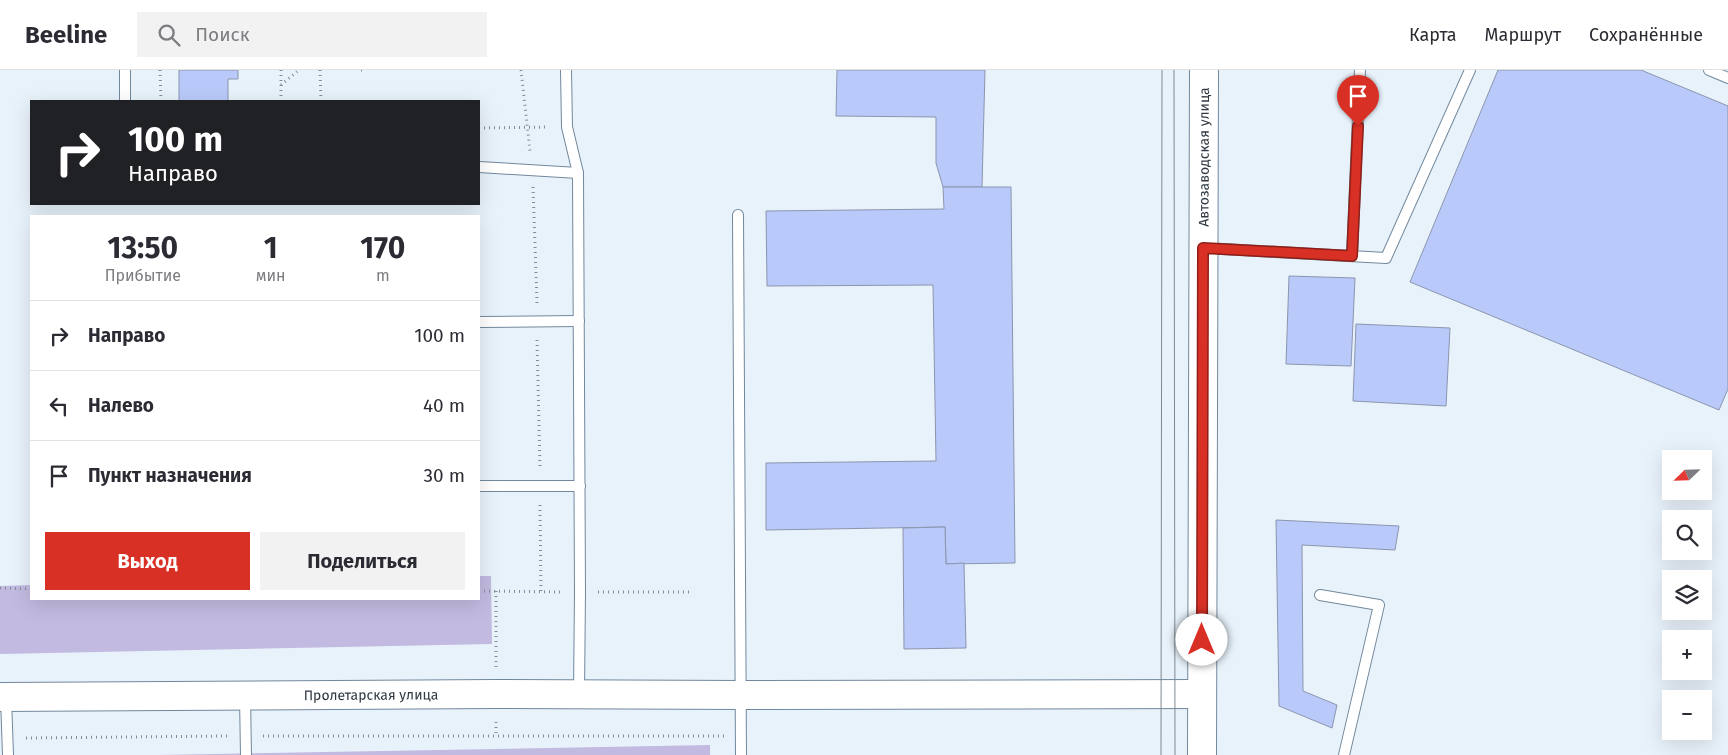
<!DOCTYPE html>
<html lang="ru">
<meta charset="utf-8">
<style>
body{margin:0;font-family:"Fira Sans",sans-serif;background:#f2f2f3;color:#2b2b33;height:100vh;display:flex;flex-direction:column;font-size:19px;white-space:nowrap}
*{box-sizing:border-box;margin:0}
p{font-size:16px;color:#7c7c81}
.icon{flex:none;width:28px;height:28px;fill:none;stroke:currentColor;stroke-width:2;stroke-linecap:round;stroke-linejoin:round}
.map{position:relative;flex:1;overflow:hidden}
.sheet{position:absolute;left:30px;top:145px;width:450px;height:385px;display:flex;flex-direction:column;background:#fff;border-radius:0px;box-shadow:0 5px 20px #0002}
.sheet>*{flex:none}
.hud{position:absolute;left:30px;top:30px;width:450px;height:105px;border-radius:0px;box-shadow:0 5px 20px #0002;background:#202124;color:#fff;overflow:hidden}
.needle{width:32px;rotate:247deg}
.fabs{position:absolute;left:1662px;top:380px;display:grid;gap:10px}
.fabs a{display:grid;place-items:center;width:50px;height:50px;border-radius:0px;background:#fff;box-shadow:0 5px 20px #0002;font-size:25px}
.pin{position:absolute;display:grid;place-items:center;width:42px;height:42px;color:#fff;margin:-51px -21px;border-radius:50% 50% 50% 0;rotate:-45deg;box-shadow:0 0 5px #0007}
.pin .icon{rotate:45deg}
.me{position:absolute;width:55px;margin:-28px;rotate:0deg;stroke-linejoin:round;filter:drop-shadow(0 0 4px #0008)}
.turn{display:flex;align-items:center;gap:18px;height:105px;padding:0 15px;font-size:22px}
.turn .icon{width:65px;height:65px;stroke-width:2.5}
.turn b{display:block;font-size:35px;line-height:42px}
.eta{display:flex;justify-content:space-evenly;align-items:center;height:85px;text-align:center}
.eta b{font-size:30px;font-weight:700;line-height:35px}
.button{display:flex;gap:10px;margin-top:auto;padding:10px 15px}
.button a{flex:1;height:58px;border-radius:0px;background:#d93025;color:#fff;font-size:20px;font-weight:700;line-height:58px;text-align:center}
.button a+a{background:#f2f2f3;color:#2b2b33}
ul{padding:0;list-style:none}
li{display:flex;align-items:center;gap:15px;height:70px;padding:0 15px;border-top:1px solid #e1e1e2}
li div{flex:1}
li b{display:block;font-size:19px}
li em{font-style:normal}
header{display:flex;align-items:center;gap:30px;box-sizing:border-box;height:70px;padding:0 25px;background:#fff;border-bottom:1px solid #e1e1e2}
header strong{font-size:24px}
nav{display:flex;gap:28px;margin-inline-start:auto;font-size:18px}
.search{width:350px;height:45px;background:#f2f2f3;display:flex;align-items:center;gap:12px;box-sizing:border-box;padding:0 18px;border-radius:0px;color:#7c7c81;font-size:19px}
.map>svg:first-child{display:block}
.green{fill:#c2bae0}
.building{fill:#b9cafa;stroke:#8b95ae}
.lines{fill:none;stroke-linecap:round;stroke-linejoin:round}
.lane-casing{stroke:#71889c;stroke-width:12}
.secondary-casing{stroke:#71889c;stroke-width:30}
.primary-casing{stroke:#71889c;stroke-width:30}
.path{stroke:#838d96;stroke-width:3;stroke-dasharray:1 4;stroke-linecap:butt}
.lane{stroke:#fff;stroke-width:10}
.secondary{stroke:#fff;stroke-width:28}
.primary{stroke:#fff;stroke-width:28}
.tram{stroke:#7f8992;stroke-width:1}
.route-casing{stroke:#8d1f18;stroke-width:12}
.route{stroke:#d93025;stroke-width:9}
.labels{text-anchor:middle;stroke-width:5;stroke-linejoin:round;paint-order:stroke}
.street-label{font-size:14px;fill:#303942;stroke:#fefefe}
</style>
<header>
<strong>Beeline</strong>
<div class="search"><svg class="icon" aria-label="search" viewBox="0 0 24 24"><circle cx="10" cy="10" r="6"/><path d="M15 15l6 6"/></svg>Поиск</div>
<nav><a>Карта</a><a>Маршрут</a><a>Сохранённые</a></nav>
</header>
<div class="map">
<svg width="1728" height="685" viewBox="0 0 1728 685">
<rect width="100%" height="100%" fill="#e8f2fb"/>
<g class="green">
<polygon points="479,506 491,506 492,574 0,584 0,516 31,515 31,529 479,529"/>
<polygon points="710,675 710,685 159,685"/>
</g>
<g class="building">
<polygon points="179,0 238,0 238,9 228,9 228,31 179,31"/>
<polygon points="837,0 985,0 982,117 943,117 936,93 936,47 836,46"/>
<polygon points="1498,0 1641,0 1728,36 1728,319 1719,340 1410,212"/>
<polygon points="943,117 1011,117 1015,493 946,494 945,457 766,460 766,393 936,391 933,215 767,216 766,141 944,139"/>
<polygon points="1289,206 1355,208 1351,296 1286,294"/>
<polygon points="1356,254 1450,258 1446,336 1353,331"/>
<polygon points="1276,450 1399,456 1395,480 1302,475 1303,621 1337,635 1332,658 1279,636"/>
<polygon points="945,457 946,494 964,493 966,578 904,579 903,458"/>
</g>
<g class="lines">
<defs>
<g id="lane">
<polyline points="566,0 567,57 578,103 580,522 579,623"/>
<polyline points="1709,0 1728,8"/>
<polyline points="125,31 125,0"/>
<polyline points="479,97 578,103"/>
<polyline points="738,145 741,685"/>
<polyline points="1204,178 1386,188 1470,0"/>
<polyline points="1352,186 1360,0"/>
<polyline points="479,252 579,251"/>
<polyline points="479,416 580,416"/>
<polyline points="1320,525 1379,535 1344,685"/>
<polyline points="245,626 246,685"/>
<polyline points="6,628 8,685"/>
</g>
<g id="secondary">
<path id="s1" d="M0,627L496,624L741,625L1202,624"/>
</g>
<g id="primary">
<path id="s2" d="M1202,685L1204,0"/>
</g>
</defs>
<use href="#lane" class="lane-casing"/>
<use href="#secondary" class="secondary-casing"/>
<use href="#primary" class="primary-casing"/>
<g class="path">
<polyline points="160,0 161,31"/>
<polyline points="281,0 281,31"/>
<polyline points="320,0 321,31"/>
<polyline points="361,0 362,0"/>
<polyline points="521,0 530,81"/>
<polyline points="281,15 299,0"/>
<polyline points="479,58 549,57"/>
<polyline points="533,117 537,233"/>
<polyline points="537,270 540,398"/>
<polyline points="540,435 541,522"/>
<polyline points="0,518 31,519"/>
<polyline points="479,521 562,522"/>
<polyline points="496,521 496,598"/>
<polyline points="598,522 690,522"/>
<polyline points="496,652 496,666"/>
<polyline points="263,666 724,666"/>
<polyline points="26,668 227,666"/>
</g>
<use href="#lane" class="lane"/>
<use href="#secondary" class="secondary"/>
<use href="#primary" class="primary"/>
<g class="tram">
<polyline points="1174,0 1175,685"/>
<polyline points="1161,685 1162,0"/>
</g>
</g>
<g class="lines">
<defs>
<polyline id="route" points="1202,570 1203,178 1352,186 1358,56"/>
</defs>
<use href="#route" class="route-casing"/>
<use href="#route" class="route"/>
</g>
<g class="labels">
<g class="street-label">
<text dy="5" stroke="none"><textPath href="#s2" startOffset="598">Автозаводская улица</textPath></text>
<text dy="5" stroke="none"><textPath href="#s1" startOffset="371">Пролетарская улица</textPath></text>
</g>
</g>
</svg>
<div class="fabs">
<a><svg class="needle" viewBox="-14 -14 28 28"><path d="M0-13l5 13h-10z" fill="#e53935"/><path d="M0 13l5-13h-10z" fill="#7c7c81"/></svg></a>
<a><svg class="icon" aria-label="search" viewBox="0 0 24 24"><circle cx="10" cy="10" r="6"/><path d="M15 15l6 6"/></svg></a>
<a><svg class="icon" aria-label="layers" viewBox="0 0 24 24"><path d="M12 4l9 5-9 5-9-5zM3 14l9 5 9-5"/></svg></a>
<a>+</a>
<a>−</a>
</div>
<div class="pin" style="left:1358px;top:56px;background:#d93025"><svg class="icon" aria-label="arrive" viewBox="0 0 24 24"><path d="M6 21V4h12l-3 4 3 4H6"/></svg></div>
<svg class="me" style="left:1202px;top:570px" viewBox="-20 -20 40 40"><circle r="19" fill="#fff"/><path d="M0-13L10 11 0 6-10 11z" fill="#d93025"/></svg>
<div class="hud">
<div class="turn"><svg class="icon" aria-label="right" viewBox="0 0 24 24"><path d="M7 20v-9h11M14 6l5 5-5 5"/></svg><div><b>100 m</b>Направо</div></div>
</div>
<section class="sheet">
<div class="eta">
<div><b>13:50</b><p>Прибытие</p></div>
<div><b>1</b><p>мин</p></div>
<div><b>170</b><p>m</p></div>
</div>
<ul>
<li><svg class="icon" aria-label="right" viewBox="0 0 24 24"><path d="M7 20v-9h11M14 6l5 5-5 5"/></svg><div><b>Направо</b></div><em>100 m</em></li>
<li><svg class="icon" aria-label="left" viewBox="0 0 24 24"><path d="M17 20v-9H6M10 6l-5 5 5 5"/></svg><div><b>Налево</b></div><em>40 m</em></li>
<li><svg class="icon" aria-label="arrive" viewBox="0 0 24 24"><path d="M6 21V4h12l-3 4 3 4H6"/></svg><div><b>Пункт назначения</b></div><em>30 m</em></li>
</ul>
<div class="button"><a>Выход</a><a>Поделиться</a></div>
</section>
</div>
